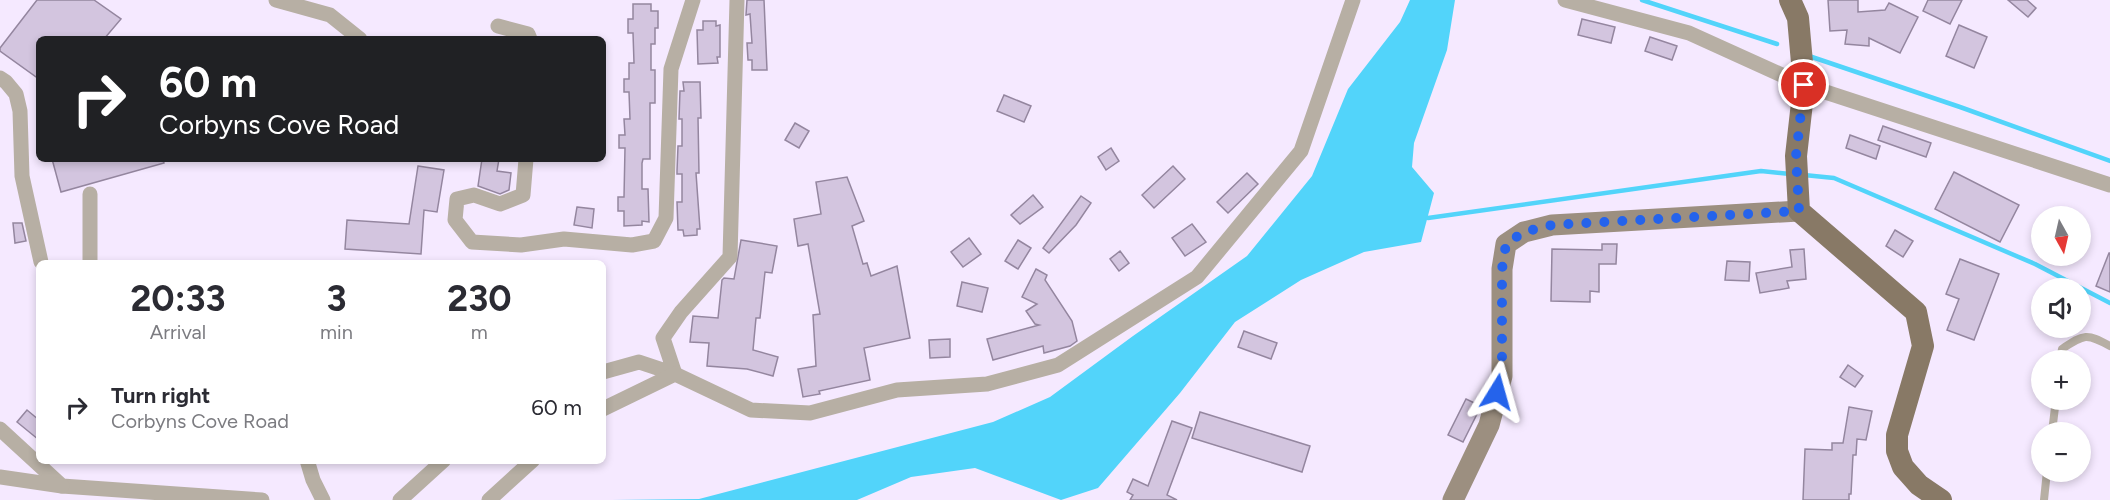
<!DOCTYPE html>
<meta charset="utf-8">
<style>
body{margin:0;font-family:Figtree,sans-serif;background:#f2f2f3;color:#2b2b33;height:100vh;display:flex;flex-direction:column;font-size:22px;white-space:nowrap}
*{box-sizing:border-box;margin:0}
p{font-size:20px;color:#7c7c81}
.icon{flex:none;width:33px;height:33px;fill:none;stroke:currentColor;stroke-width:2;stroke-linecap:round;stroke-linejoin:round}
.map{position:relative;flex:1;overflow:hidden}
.drawer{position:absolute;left:36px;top:260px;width:570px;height:204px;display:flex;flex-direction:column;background:#fff;border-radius:9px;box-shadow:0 3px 9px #0003}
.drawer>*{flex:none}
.hud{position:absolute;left:36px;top:36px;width:570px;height:126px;border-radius:9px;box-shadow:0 3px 9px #0003;background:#202124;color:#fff;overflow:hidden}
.needle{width:39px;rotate:172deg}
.fabs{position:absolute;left:2031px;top:206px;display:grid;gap:12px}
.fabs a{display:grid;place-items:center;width:60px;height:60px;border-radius:50%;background:#fff;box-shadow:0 3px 9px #0003;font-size:30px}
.pin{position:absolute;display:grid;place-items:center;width:51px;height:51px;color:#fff;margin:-26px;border:3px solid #fff;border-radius:50%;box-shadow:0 2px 6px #0007}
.me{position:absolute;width:66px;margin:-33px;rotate:8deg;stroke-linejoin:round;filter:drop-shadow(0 0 4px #0008)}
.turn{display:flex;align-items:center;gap:21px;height:126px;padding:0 24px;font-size:27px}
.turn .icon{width:78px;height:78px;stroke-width:2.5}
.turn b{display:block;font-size:42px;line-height:51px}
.eta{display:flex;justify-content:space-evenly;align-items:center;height:102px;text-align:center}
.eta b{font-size:36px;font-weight:700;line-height:42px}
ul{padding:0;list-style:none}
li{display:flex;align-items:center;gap:18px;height:90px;padding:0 24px}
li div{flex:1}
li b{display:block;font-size:22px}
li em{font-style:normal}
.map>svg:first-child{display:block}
.water{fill:#52d4fa}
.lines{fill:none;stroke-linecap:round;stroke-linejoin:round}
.stream{stroke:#52d4fa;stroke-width:4.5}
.building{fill:#d3c5df;stroke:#94869f;stroke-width:1.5}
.lane{stroke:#b7afa4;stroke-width:8}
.street{stroke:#b7afa4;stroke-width:15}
.secondary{stroke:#9c8f80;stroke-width:21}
.primary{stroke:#887966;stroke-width:22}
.route{stroke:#2563eb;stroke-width:10;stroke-dasharray:0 18}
</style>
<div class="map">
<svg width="2110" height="500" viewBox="0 0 2110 500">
<rect width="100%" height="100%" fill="#f5e9ff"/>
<polygon class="water" points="1410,0 1455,0 1447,50 1414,143 1412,167 1434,193 1421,242 1364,252 1301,280 1235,322 1180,393 1098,488 1061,500 975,468 911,477 857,500 612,500 699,499 993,422 1050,397 1133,336 1247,256 1312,176 1348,89 1400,22"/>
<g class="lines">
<g class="stream">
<polyline points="1642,0 1777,44"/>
<polyline points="1809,56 1960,107 2110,161"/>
<polyline points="1804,175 1834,178 2035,264 2110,303"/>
<polyline points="1428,218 1761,171 1790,174"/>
</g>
</g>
<g class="building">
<polygon points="37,0 94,0 121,19 104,39 39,39 39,79 0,51 0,48"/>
<polygon points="747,0 764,0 767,70 752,70 752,60 748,60 747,43 752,43 750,14 746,15"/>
<polygon points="1828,0 1858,0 1858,12 1885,10 1889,3 1918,17 1900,53 1869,38 1869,46 1845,44 1847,30 1830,31"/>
<polygon points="1928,0 1962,0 1950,24 1923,11"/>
<polygon points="2008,0 2027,0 2036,8 2028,17"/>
<polygon points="633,4 651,4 651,11 658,11 658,28 655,28 655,44 651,44 651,70 655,70 655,103 650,103 650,159 643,159 642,163 642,189 648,189 649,222 642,221 642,225 624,226 624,211 618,211 618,197 624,197 625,148 619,148 619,135 625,135 624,119 630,119 629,92 624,92 624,79 629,79 629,63 634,63 633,33 628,33 628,19 633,19"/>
<polygon points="1582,19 1615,27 1611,43 1578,35"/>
<polygon points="703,21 716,21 716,26 720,25 720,57 717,57 718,63 698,64 697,30 703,30"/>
<polygon points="1959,25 1987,37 1974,68 1946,56"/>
<polygon points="1650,37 1677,46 1672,60 1645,51"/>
<polygon points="683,82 700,82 701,118 698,118 699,173 696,173 700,229 697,229 697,235 684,236 683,230 678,230 677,202 682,202 682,174 677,174 677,171 678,146 682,146 682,119 679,119 680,91 684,91"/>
<polygon points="1004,95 1031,106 1024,122 997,111"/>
<polygon points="795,123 809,131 799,148 785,140"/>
<polygon points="1883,126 1931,143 1926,157 1878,140"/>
<polygon points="1850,135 1880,146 1876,159 1846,148"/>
<polygon points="1111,148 1119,161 1106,170 1098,157"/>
<polygon points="52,159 163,159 164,163 61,192"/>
<polygon points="482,159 499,159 497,171 511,173 509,190 500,194 478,186"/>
<polygon points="418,166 444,170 437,212 424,210 421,254 345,249 347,220 409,224"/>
<polygon points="1173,166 1185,179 1154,208 1142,195"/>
<polygon points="1954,172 2019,205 2000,242 1935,209"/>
<polygon points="1247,173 1258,184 1228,213 1217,202"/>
<polygon points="847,177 864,221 852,226 863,264 867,263 871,276 897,266 910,338 864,348 870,380 819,391 820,394 803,397 798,369 816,366 813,315 820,314 808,244 798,246 794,219 821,214 816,182"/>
<polygon points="1033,195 1043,207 1020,224 1011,215"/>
<polygon points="1081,196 1091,203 1076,225 1049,253 1043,248"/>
<polygon points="577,207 594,209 592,228 574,225"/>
<polygon points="13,223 22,223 26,241 15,243"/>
<polygon points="1192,224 1206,242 1185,256 1172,238"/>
<polygon points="1895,230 1913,241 1903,257 1886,246"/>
<polygon points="969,238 981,254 963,267 951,252"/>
<polygon points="741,240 777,246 772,273 765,272 760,318 756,318 753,350 778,357 773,376 747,369 707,366 709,343 690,342 693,316 718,318 722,280 724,278 734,279"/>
<polygon points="1018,240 1031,248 1018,269 1005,261"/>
<polygon points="1602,244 1617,244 1616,264 1599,264 1599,292 1590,291 1590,302 1551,301 1552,249 1602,250"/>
<polygon points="1804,249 1806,279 1787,281 1789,288 1760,293 1756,273 1792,267 1790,250"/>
<polygon points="1120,251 1129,263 1119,271 1110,259"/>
<polygon points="2109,253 2110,253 2110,292 2096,286"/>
<polygon points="1960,259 1999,274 1974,340 1947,330 1959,299 1946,294"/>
<polygon points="1727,261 1750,262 1749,281 1725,280"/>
<polygon points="1036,269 1047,275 1045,280 1072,321 1077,341 1070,346 1044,353 1043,346 993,360 987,339 1039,325 1035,324 1026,311 1037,304 1022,297"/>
<polygon points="962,282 988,288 982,312 957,306"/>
<polygon points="1244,331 1277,343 1271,359 1238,347"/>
<polygon points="950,339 950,357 930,358 929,340"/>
<polygon points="1848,365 1863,376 1855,387 1840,377"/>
<polygon points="1466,399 1481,406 1463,442 1448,435"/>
<polygon points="1849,407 1872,411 1866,440 1857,439 1856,455 1853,455 1851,494 1849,494 1849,500 1803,500 1805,449 1832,450 1832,443 1843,443"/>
<polygon points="27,410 39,420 39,440 17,422"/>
<polygon points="1200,412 1310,446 1302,472 1192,438"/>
<polygon points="1172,421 1192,428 1167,495 1177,500 1130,500 1133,495 1127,492 1133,479 1148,486"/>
</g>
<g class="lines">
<g class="lane">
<path d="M2060,360L2062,349C2084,334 2087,333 2110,346"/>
<polyline points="2052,432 2056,399"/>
<polyline points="2044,500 2047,471"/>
</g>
<g class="street">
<polyline points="276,0 330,15 360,39"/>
<polyline points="1565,0 1689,33 1804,85 2110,185"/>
<polyline points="498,26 528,34 530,39"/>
<polyline points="0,78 6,82 16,94 20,111 22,176 41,262"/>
<polyline points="526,159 523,195 500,204 474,195 457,199 455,220 472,242 521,245 564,239 632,245 654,241 666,218 671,69 693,0"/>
<polyline points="90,194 90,262"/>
<polyline points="603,372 639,362 675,374 663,338 681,312 730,257 737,0"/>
<polyline points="603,409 675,374 751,410 810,413 897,390 987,384 1058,365 1197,277 1301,151 1353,0"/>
<polyline points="0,429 62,486 262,500"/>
<polyline points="307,460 313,480 323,500"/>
<polyline points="0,477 62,486"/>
<polyline points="400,500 444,460"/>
<polyline points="489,500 533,460"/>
</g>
<polyline class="secondary" points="1453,500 1489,425 1502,376 1502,269 1506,244 1524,232 1552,225 1799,211"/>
<polyline class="primary" points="1790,0 1798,18 1804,85 1796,156 1799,211 1916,312 1923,346 1897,435 1897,451 1903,467 1919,485 1941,500"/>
</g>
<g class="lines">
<polyline class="route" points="1497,392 1502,376 1502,269 1506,244 1524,232 1552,225 1799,211 1796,156 1804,85"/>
</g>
</svg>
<div class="fabs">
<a><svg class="needle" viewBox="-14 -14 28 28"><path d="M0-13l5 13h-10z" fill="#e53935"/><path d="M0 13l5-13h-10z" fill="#7c7c81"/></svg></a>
<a><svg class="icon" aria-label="sound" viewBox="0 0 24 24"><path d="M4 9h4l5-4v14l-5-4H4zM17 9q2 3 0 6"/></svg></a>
<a>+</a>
<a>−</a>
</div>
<div class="pin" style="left:1804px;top:85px;background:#d93025"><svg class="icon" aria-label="arrive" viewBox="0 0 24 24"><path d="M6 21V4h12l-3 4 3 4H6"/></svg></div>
<svg class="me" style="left:1497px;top:392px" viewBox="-20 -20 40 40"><path d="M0-17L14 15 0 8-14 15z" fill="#2563eb" stroke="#fff" stroke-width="4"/></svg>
<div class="hud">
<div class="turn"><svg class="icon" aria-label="right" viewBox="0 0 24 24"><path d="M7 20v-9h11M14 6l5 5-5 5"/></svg><div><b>60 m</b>Corbyns Cove Road</div></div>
</div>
<section class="drawer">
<div class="eta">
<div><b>20:33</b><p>Arrival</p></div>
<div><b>3</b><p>min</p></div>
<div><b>230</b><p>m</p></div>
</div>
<ul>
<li><svg class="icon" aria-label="right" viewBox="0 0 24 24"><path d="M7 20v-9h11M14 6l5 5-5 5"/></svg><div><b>Turn right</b><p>Corbyns Cove Road</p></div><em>60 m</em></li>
</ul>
</section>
</div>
